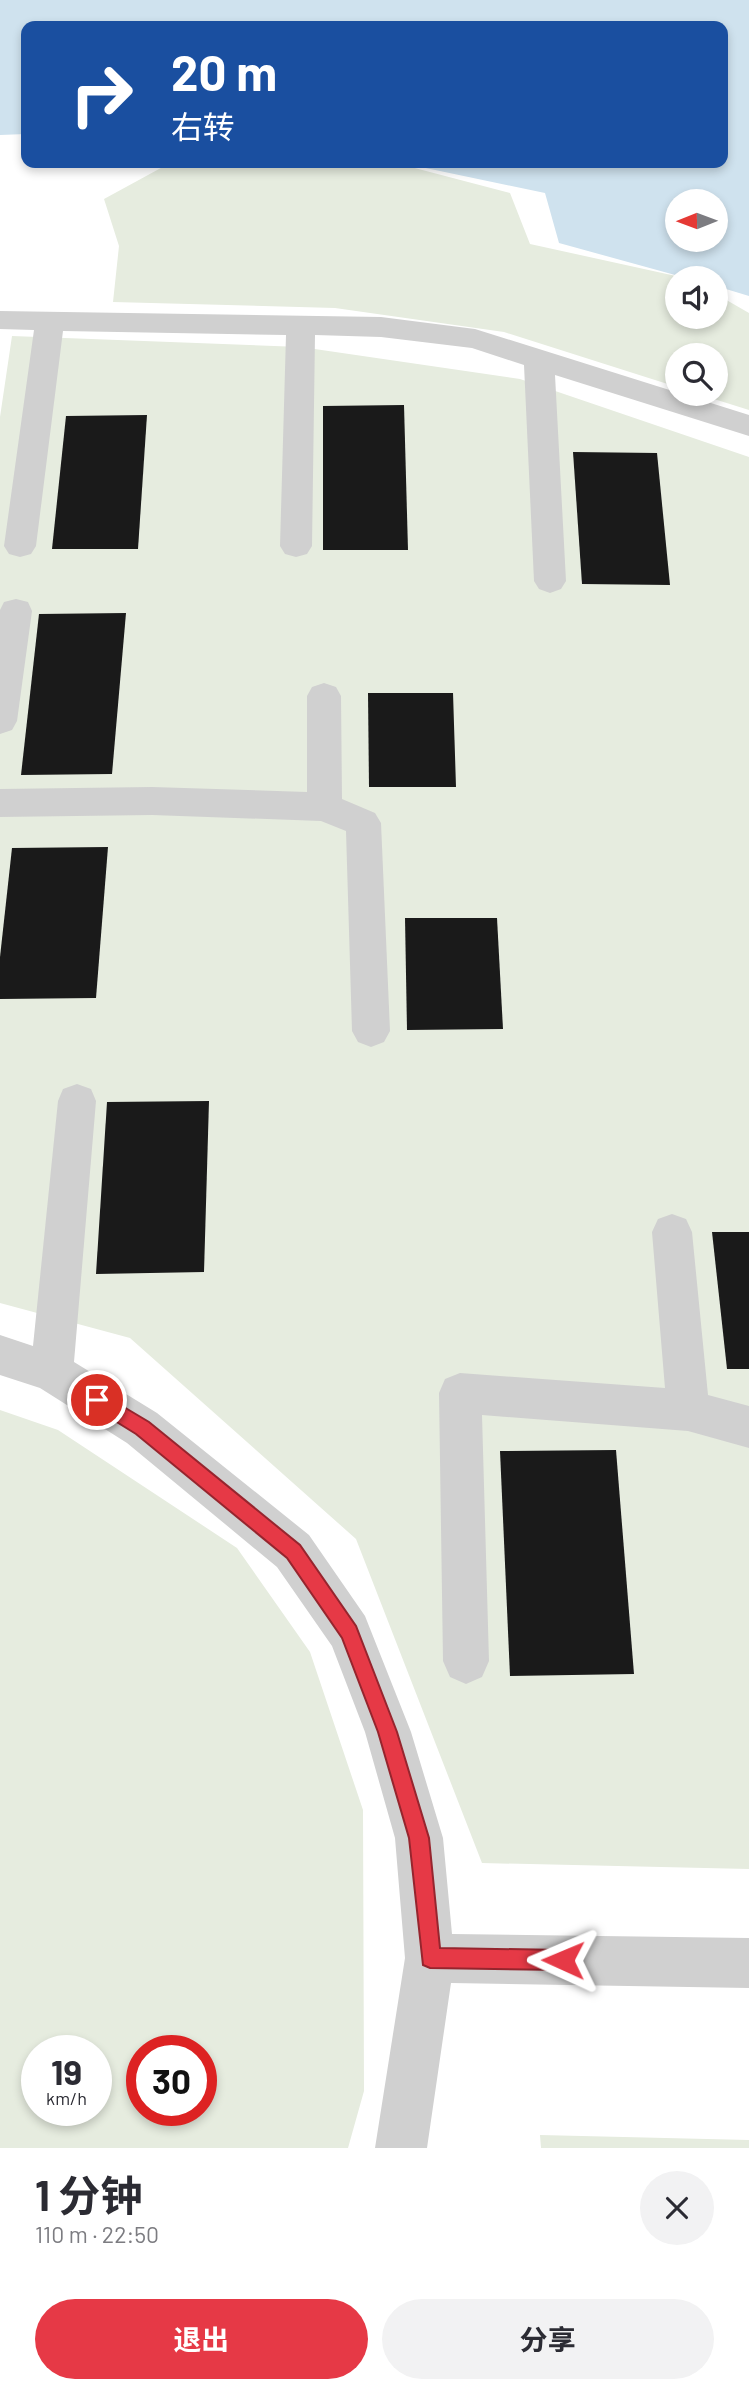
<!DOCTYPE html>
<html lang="zh">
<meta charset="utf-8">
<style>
body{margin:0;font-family:Barlow,"Noto Sans SC",sans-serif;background:#f2f2f3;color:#2b2b33;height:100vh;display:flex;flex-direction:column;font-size:26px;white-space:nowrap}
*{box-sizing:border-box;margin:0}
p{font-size:23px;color:#7c7c81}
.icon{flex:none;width:38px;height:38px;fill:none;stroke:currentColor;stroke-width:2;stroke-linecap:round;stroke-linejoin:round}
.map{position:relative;height:2148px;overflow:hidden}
.side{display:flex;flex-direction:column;background:#fff;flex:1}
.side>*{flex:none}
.hud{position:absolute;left:21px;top:21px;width:707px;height:147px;border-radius:14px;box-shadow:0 4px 10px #0003;background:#1a4fa0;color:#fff;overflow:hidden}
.needle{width:46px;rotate:269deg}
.buttons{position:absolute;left:665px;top:189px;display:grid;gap:14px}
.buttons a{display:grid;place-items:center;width:63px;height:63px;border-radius:50%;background:#fff;box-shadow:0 4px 10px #0003;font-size:35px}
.speed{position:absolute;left:21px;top:2035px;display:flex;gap:14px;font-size:35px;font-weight:700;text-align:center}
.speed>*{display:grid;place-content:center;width:91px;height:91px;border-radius:50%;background:#fff;box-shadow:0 4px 10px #0003;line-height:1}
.speed small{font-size:18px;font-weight:400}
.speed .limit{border:10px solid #d22;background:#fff;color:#111}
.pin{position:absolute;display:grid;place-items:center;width:60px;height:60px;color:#fff;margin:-30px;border:4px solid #fff;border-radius:50%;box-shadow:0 2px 7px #0007}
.me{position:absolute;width:77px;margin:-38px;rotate:271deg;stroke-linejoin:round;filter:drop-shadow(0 0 5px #0008)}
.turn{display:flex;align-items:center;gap:24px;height:147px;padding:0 35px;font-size:32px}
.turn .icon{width:91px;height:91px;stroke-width:2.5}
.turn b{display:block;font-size:49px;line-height:60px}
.round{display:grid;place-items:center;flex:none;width:74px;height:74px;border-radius:37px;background:#f2f2f3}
.headline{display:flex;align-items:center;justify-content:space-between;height:119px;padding:0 35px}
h1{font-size:42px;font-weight:700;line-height:52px}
.button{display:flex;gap:14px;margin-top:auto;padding:14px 35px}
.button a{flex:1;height:80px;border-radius:42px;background:#e63946;color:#fff;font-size:28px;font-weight:700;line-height:80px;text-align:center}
.button a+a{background:#f2f2f3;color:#2b2b33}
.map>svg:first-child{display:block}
.green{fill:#e6ecdf;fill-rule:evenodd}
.water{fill:#cfe2ee;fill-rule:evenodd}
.building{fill:#1a1a1a}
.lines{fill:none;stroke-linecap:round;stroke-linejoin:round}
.minor{fill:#d0d0d0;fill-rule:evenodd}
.route{fill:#e63946;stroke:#96252e;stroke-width:2}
</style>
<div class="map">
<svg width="749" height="2148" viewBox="0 0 749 2148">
<rect width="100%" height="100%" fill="#fff"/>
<g class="green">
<polygon points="170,163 353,163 407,166 510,193 530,244 685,278 677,278 677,317 716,317 716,294 749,313 749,410 698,394 716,394 716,355 677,355 677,387 504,332 335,308 113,302 119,246 104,199"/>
<polygon points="12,336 301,347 520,379 749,457 749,1869 482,1863 356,1539 130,1338 0,1303 0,417"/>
<path d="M0,1410L58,1430L237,1548L310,1652L363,1810L364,2091L348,2148H0ZM37,2051H96V2110H37ZM142,2051H201V2110H142Z"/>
<polygon points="540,2135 749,2140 749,2148 541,2148"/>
</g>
<path class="water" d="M0,0H749V296L716,286V278H686L559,243L545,193L402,163H723V26H26V134L0,135ZM677,201H716V240H677Z"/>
<g class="building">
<polygon points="404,405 408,550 323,550 323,406"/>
<polygon points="147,415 138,549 52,549 66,416"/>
<polygon points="573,452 657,453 670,585 582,584"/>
<polygon points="126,613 112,774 21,775 39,614"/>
<polygon points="368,693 453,693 456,787 369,787"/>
<polygon points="108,847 96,998 0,999 0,957 12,848"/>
<polygon points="405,918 497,918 503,1029 407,1030"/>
<polygon points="209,1101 204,1272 96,1274 107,1102"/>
<polygon points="712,1232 749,1232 749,1369 727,1369"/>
<polygon points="616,1450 634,1674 510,1676 500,1451"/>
</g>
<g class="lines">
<g class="minor">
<polygon points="0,311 381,317 475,329 749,415 749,436 555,375 566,581 561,589 550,593 539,589 534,581 524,365 472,348 381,337 315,335 312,546 307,554 296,557 285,554 280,546 286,335 63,331 36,546 31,554 20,557 9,554 4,546 34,330 0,329"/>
<polygon points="16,599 28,602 32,611 17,721 12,730 0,734 0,610 4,602"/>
<polygon points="324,683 336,687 341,696 342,799 375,813 381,823 390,1031 384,1042 371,1047 358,1042 352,1031 346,831 321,821 152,815 0,817 0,789 152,787 307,792 307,696 312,687"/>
<polygon points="77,1084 91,1089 96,1101 74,1362 157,1413 309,1535 365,1616 411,1732 443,1838 452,1934 749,1938 749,1988 451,1983 427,2148 375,2148 405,1958 395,1838 365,1732 332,1646 277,1567 127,1443 40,1388 0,1375 0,1335 33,1346 58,1101 63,1089"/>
<polygon points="672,1214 686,1219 692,1232 708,1395 749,1406 749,1448 688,1431 482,1415 489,1661 482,1677 466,1684 450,1677 443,1661 439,1393 445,1379 460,1373 665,1388 652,1232 658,1219"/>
</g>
</g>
<polygon class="route" points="97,1391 149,1422 300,1545 356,1626 397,1732 429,1838 440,1948 563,1950 570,1953 573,1960 570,1967 563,1970 430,1968 423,1965 409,1838 378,1732 342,1638 287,1558 136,1434 91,1406 88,1400 91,1394"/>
</svg>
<div class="buttons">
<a><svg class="needle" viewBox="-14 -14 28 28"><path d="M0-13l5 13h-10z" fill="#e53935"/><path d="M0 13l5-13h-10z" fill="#7c7c81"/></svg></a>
<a><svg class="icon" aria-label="sound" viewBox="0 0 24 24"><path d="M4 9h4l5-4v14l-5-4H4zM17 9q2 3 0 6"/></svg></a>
<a><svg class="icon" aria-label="search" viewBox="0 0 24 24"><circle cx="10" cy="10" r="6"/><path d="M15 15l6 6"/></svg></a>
</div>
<div class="speed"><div>19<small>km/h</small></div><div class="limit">30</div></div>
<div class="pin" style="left:97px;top:1400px;background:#d93025"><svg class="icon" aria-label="arrive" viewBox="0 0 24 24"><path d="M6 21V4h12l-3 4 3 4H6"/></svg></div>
<svg class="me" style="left:563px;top:1960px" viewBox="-20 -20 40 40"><path d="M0-17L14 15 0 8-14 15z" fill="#e63946" stroke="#fff" stroke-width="4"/></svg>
<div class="hud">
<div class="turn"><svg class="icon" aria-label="right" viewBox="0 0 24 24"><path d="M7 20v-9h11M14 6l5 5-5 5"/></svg><div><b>20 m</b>右转</div></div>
</div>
</div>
<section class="side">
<div class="headline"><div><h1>1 分钟</h1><p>110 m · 22:50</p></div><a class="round"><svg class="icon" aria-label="close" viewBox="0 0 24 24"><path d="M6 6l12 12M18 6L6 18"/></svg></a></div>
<div class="button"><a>退出</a><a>分享</a></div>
</section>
